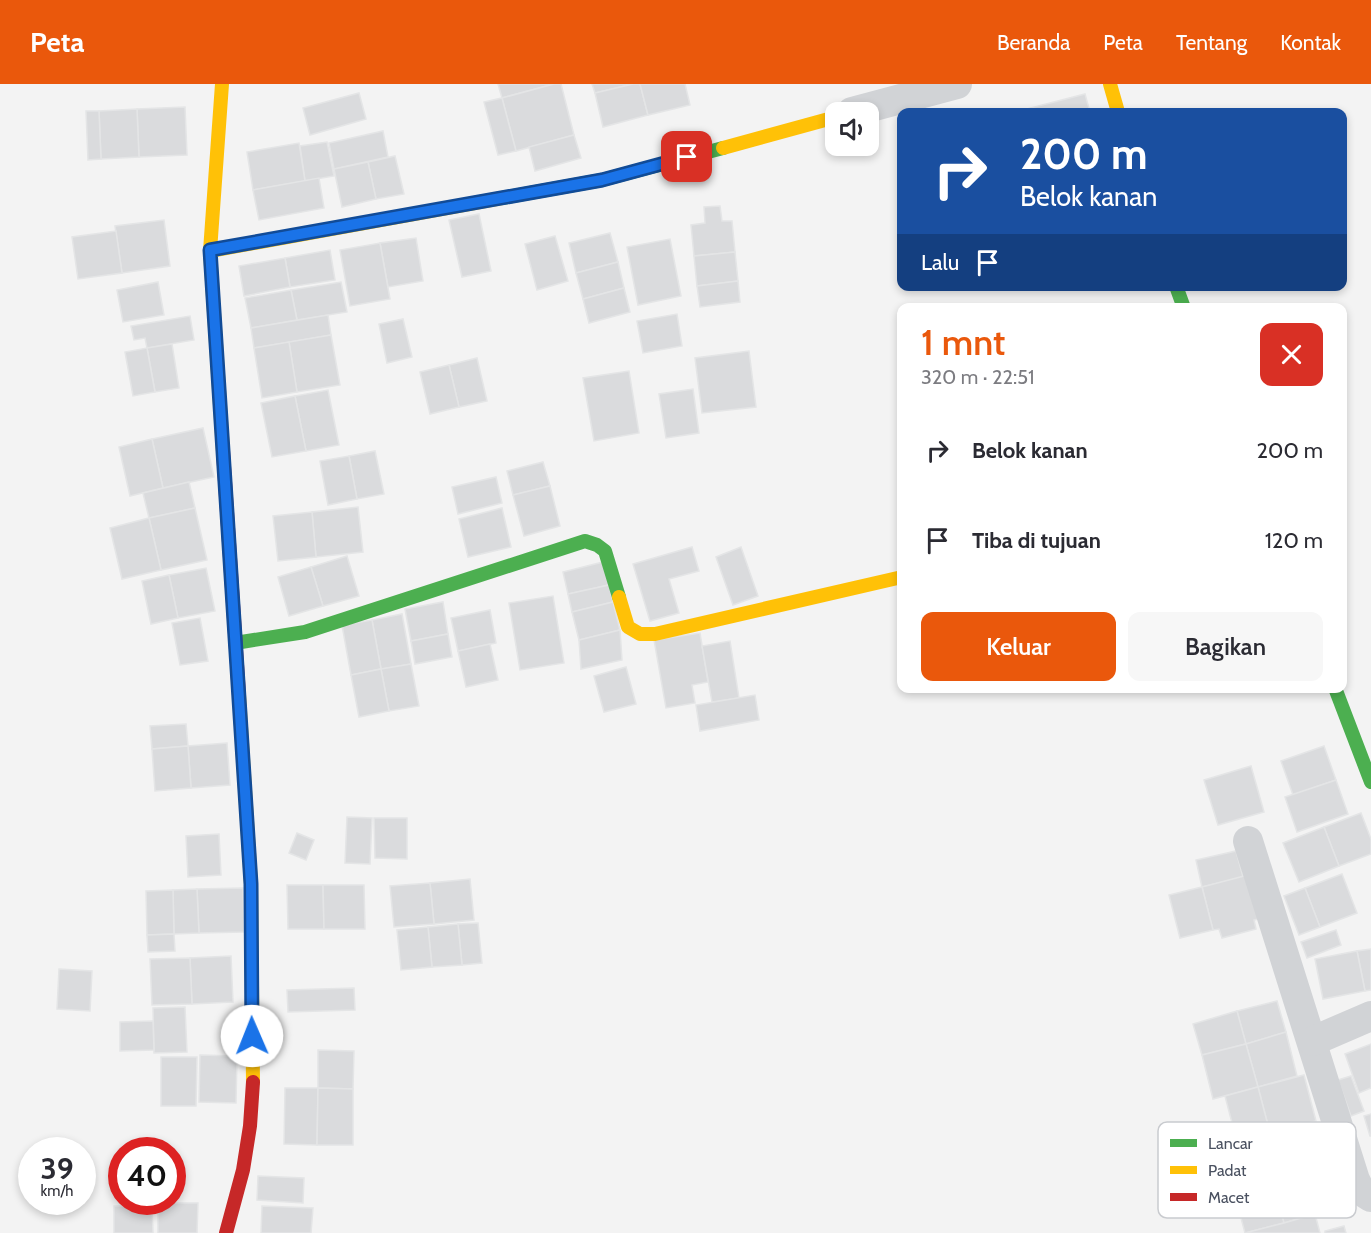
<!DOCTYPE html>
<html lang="id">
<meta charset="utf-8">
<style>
body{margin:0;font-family:Cabin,sans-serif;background:#f7f7f7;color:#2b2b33;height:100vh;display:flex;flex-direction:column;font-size:22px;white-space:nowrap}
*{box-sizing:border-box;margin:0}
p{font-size:20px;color:#7c7c81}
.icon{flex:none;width:33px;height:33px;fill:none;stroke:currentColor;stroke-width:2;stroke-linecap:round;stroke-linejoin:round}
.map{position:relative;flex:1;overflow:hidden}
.sheet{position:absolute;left:897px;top:219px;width:450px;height:390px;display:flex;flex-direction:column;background:#fff;border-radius:12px;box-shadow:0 3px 9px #0003}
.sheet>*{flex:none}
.hud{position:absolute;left:897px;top:24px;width:450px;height:183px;border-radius:12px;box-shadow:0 3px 9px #0003;background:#1a4fa0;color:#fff;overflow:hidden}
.fabs{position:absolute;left:825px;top:18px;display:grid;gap:12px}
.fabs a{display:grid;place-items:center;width:54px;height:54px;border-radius:12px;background:#fff;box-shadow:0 3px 9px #0003;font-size:30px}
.speed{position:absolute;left:18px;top:1053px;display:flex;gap:12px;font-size:30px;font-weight:700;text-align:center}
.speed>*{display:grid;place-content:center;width:78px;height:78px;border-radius:50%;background:#fff;box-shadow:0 3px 9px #0003;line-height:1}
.speed small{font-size:15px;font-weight:400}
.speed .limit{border:9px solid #d22;background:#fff;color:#111}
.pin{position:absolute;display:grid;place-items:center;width:51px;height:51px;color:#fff;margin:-26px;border-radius:12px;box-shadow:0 3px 9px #0006}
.me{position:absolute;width:66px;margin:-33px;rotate:359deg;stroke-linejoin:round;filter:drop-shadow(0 0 4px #0008)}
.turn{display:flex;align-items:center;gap:21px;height:126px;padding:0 24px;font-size:27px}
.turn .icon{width:78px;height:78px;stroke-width:2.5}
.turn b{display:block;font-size:42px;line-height:51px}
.then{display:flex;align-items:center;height:57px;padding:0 24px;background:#0003;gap:12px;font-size:22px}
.round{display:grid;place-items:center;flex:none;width:63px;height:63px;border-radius:12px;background:#f7f7f7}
.head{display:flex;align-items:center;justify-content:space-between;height:102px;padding:0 24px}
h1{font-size:36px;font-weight:600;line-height:45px;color:#ea580c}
.cta{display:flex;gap:12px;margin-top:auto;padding:12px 24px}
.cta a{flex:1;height:69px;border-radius:12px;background:#ea580c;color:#fff;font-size:24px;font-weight:600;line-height:69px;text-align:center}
.cta a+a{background:#f7f7f7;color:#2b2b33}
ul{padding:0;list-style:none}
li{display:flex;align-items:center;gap:18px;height:90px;padding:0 24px}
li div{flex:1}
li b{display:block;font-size:22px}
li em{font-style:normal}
header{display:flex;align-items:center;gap:36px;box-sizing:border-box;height:84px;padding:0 30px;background:#ea580c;color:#fff}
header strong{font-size:28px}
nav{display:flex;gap:33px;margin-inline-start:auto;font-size:21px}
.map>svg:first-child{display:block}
.building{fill:#dadbdd;stroke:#e4e5e6;stroke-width:1.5}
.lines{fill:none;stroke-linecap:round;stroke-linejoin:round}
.street{stroke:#d1d3d6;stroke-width:30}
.fast{stroke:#4caf50;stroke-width:14}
.slow{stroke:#ffc107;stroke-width:14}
.jam{stroke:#c62828;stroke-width:14}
.route-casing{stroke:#114b97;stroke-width:15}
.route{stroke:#1a73e8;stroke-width:10}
.key{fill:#fff;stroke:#c9cbcf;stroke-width:1.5}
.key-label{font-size:16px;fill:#4a5160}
</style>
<header>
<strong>Peta</strong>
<nav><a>Beranda</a><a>Peta</a><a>Tentang</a><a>Kontak</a></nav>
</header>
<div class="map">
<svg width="1371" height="1149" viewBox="0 0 1371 1149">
<rect width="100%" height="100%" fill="#f3f3f3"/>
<g class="building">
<polygon points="498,0 554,0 502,14"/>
<polygon points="554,0 561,0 574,51 516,67 502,14"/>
<polygon points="592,0 633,0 595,9"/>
<polygon points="633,0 640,0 648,31 603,43 595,9"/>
<polygon points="640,0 685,0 690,21 648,31"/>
<polygon points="359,9 366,35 310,51 303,24"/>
<polygon points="1085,10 1090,28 1015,28"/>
<polygon points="502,14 516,67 498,71 484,18"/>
<polygon points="185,23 187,71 139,73 137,25"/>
<polygon points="137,25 139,73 101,75 99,27"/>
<polygon points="86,27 99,27 101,75 88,76"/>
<polygon points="383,47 388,73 334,85 329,59"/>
<polygon points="574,51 581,74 535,87 529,63"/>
<polygon points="327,58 334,92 305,97 300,62"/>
<polygon points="299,59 305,97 253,106 247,68"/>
<polygon points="395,72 404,110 376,115 368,78"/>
<polygon points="368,78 376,115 342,123 334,85"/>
<polygon points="319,94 324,124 259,136 253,106"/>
<polygon points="720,122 722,137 732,137 735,168 694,172 691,141 705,139 704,123"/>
<polygon points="479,130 491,187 462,193 449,136"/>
<polygon points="164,136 170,182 122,189 115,142"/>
<polygon points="116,147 122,189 78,195 72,153"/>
<polygon points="610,149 618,178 576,189 569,159"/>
<polygon points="555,152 568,197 537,206 525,160"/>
<polygon points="416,154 423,197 388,203 380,159"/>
<polygon points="670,155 681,212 638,221 627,163"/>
<polygon points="380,159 390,215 350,222 340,166"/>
<polygon points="330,166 335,196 290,203 285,174"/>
<polygon points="735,168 738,197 697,202 694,172"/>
<polygon points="285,174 290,203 244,212 239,182"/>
<polygon points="618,178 624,204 583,215 576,189"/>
<polygon points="738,197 740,218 700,223 697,202"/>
<polygon points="158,198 164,231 123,238 117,206"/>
<polygon points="341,198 347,228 297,236 291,206"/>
<polygon points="624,204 630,228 589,239 583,215"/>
<polygon points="291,206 297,236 251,244 245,214"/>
<polygon points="677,230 682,262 643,269 637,237"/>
<polygon points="328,231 331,251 254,264 251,244"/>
<polygon points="190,232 194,256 147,264 145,254 134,256 131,242"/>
<polygon points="403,235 412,273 387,279 379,240"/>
<polygon points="331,251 340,301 297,308 289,258"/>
<polygon points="289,258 297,308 262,314 254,264"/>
<polygon points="172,260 179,304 155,308 147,264"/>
<polygon points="147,264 155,308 133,312 125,268"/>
<polygon points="749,267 756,323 702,329 695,274"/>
<polygon points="477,274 487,317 459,323 449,281"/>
<polygon points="449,281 459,323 430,330 420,288"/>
<polygon points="629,287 639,349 594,357 583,294"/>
<polygon points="693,305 699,349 666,354 659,310"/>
<polygon points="328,306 339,361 306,367 295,312"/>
<polygon points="295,312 306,367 272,373 261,319"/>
<polygon points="203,344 214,393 163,404 152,355"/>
<polygon points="152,355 163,404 130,412 119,363"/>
<polygon points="375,367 384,410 357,415 349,372"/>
<polygon points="349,372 357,415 328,421 320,377"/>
<polygon points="543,378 550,402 513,411 507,387"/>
<polygon points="496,393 502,419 458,430 452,403"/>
<polygon points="189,398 195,424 149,434 143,409"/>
<polygon points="550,402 560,442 524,452 513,411"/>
<polygon points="358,423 363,468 316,473 312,428"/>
<polygon points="195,424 207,476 161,486 149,434"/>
<polygon points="502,424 511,463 468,473 459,435"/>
<polygon points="312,428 316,473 278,477 273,432"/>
<polygon points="149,434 161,486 122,495 110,444"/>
<polygon points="692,463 699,487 669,495 679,529 650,537 633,480"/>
<polygon points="741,463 758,512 733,521 716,473"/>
<polygon points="347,472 359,512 323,522 311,483"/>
<polygon points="603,478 609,501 568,510 563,488"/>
<polygon points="311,483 323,522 289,532 278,493"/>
<polygon points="206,484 215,527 178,534 169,491"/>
<polygon points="169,491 178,534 151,540 142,497"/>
<polygon points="609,501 613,518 572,528 568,510"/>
<polygon points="553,512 564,579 520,586 509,519"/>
<polygon points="443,518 448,550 411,557 405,525"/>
<polygon points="613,518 620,546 579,556 572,528"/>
<polygon points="490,526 496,559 458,567 451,534"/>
<polygon points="402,530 411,580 381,585 372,536"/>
<polygon points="200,534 208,577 180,581 172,539"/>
<polygon points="372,536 381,585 351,591 342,541"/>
<polygon points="620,546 622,576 581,585 579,556"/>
<polygon points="700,549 708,598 692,601 695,619 666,624 654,556"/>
<polygon points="448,550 452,573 415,580 411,557"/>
<polygon points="730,557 739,614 712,618 702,562"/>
<polygon points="490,560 498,596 466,603 458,567"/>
<polygon points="411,580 419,622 389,627 381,585"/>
<polygon points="626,583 636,620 604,628 594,592"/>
<polygon points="381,585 389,627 359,633 351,591"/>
<polygon points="755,611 759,636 700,647 696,621"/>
<polygon points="186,640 188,662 152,665 150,642"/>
<polygon points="227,659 230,701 191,704 188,662"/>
<polygon points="188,662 191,704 155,707 152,665"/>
<polygon points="1324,662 1336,696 1293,711 1281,677"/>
<polygon points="1251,682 1264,728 1218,741 1204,696"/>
<polygon points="1336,696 1348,730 1297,748 1285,713"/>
<polygon points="1361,729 1371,755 1371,770 1339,782 1324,743"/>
<polygon points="347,733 372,734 370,780 345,779"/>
<polygon points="374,734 407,734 407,775 375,774"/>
<polygon points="1324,743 1339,782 1299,798 1283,759"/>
<polygon points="297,749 314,756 306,776 289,769"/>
<polygon points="219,750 221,791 188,793 186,752"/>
<polygon points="1236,767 1243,793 1202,803 1196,776"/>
<polygon points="1342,790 1357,829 1320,843 1305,804"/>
<polygon points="1248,791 1259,835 1254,836 1256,845 1222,854 1219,845 1213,846 1202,803"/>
<polygon points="470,795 474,836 434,840 430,799"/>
<polygon points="430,799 434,840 394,843 390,802"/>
<polygon points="287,801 323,801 324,845 288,845"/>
<polygon points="323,801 364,801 365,845 324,845"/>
<polygon points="1202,803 1213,846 1180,854 1169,811"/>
<polygon points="243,804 244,848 199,849 197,805"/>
<polygon points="1305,804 1320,843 1299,851 1284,812"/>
<polygon points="197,805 199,849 174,850 173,806"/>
<polygon points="173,806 174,850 147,851 146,807"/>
<polygon points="478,839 482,879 462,881 458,840"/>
<polygon points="458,840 462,881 432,883 428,843"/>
<polygon points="428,843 432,883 401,886 397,846"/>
<polygon points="1336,846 1341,861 1307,874 1301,858"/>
<polygon points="174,850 175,867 148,868 147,851"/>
<polygon points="1371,865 1371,906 1365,907 1357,867"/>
<polygon points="1357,867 1365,907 1323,915 1315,875"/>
<polygon points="231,872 233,918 192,920 190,874"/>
<polygon points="190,874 192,920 152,921 150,875"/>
<polygon points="59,885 92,887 90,927 57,925"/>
<polygon points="354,904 355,926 288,928 287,906"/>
<polygon points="1277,917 1286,948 1246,960 1237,927"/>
<polygon points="185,923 187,968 154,969 153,924"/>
<polygon points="1237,927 1246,960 1202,971 1193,940"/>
<polygon points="153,937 154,966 120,967 120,938"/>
<polygon points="1286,948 1297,992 1258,1003 1246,960"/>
<polygon points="1246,960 1258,1003 1213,1015 1202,971"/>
<polygon points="1371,960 1371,1004 1359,1009 1345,970"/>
<polygon points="318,966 354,967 353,1005 318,1004"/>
<polygon points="200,971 237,972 236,1019 199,1018"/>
<polygon points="161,973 197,973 196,1022 161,1022"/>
<polygon points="1304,991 1316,1037 1270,1049 1258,1003"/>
<polygon points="1351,992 1364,1027 1351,1032 1338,996"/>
<polygon points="1258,1003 1270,1049 1237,1058 1225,1012"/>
<polygon points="285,1004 318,1004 317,1061 284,1060"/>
<polygon points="318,1004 353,1005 353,1061 317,1061"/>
<polygon points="1371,1030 1371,1052 1370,1052 1364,1032"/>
<polygon points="1304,1089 1315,1130 1284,1139 1272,1097"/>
<polygon points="258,1092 304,1094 303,1119 257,1116"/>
<polygon points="1272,1097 1284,1139 1245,1149 1234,1108"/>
<polygon points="158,1119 198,1119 197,1149 158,1149"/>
<polygon points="114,1122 152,1122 153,1149 114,1149"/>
<polygon points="262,1122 313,1124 311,1149 261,1149"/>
<polygon points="1315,1130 1320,1149 1245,1149 1284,1139"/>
<polygon points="1344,1142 1346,1149 1325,1149 1325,1147"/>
</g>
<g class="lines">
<g class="street">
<polyline points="852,28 957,0"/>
<polyline points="1248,757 1355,1096 1360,1106 1371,1113"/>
<polyline points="1313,957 1371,932"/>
</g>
<g class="fast">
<polyline points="502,114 602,96 723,64"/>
<polyline points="1176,202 1184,224"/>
<polyline points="235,559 305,548 585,457 597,461 605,467 619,513"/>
<polyline points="1335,604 1371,698"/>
</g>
<g class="slow">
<polyline points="222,0 210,167 223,367"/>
<polyline points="1110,0 1118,28"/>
<polyline points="723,64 836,33"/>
<polyline points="210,167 502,114"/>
<polyline points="619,513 628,543 640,550 655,550 902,493"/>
<polyline points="239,611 251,800 253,998"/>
</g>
<g class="jam">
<polyline points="223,367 239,611"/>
<polyline points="226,1149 243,1086 250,1042 253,998"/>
</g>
</g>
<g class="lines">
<defs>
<polyline id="route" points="252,952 251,800 210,166 602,96 687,73"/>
</defs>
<use href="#route" class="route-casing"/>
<use href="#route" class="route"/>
</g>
<rect x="1158" y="1038" width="198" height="96" rx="9" class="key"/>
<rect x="1170" y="1055" width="27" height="8" fill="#4caf50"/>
<rect x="1170" y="1082" width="27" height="8" fill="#ffc107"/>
<rect x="1170" y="1109" width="27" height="8" fill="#c62828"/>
<g class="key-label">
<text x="1208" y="1065">Lancar</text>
<text x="1208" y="1092">Padat</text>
<text x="1208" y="1119">Macet</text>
</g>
</svg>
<div class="fabs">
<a><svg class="icon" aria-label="sound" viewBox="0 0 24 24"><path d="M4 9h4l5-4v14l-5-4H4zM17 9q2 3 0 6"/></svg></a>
</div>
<div class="speed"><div>39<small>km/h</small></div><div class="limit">40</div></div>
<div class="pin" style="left:687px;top:73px;background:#d93025"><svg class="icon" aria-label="arrive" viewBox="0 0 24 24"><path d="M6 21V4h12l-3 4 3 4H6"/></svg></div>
<svg class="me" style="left:252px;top:952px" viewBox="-20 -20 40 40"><circle r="19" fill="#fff"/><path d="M0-13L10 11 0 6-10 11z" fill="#1a73e8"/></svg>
<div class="hud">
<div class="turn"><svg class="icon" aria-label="right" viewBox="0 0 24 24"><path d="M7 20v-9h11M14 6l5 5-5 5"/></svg><div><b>200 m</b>Belok kanan</div></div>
<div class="then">Lalu<svg class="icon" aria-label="arrive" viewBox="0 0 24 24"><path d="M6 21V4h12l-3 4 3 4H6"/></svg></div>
</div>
<section class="sheet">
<div class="head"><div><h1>1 mnt</h1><p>320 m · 22:51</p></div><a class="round" style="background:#d93025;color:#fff"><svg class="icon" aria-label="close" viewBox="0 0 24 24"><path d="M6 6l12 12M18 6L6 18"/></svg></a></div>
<ul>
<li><svg class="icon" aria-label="right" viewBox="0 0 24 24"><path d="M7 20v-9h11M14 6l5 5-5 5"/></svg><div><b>Belok kanan</b></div><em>200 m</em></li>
<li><svg class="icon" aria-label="arrive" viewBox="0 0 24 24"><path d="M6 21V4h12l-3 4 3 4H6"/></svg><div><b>Tiba di tujuan</b></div><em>120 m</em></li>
</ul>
<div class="cta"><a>Keluar</a><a>Bagikan</a></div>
</section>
</div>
